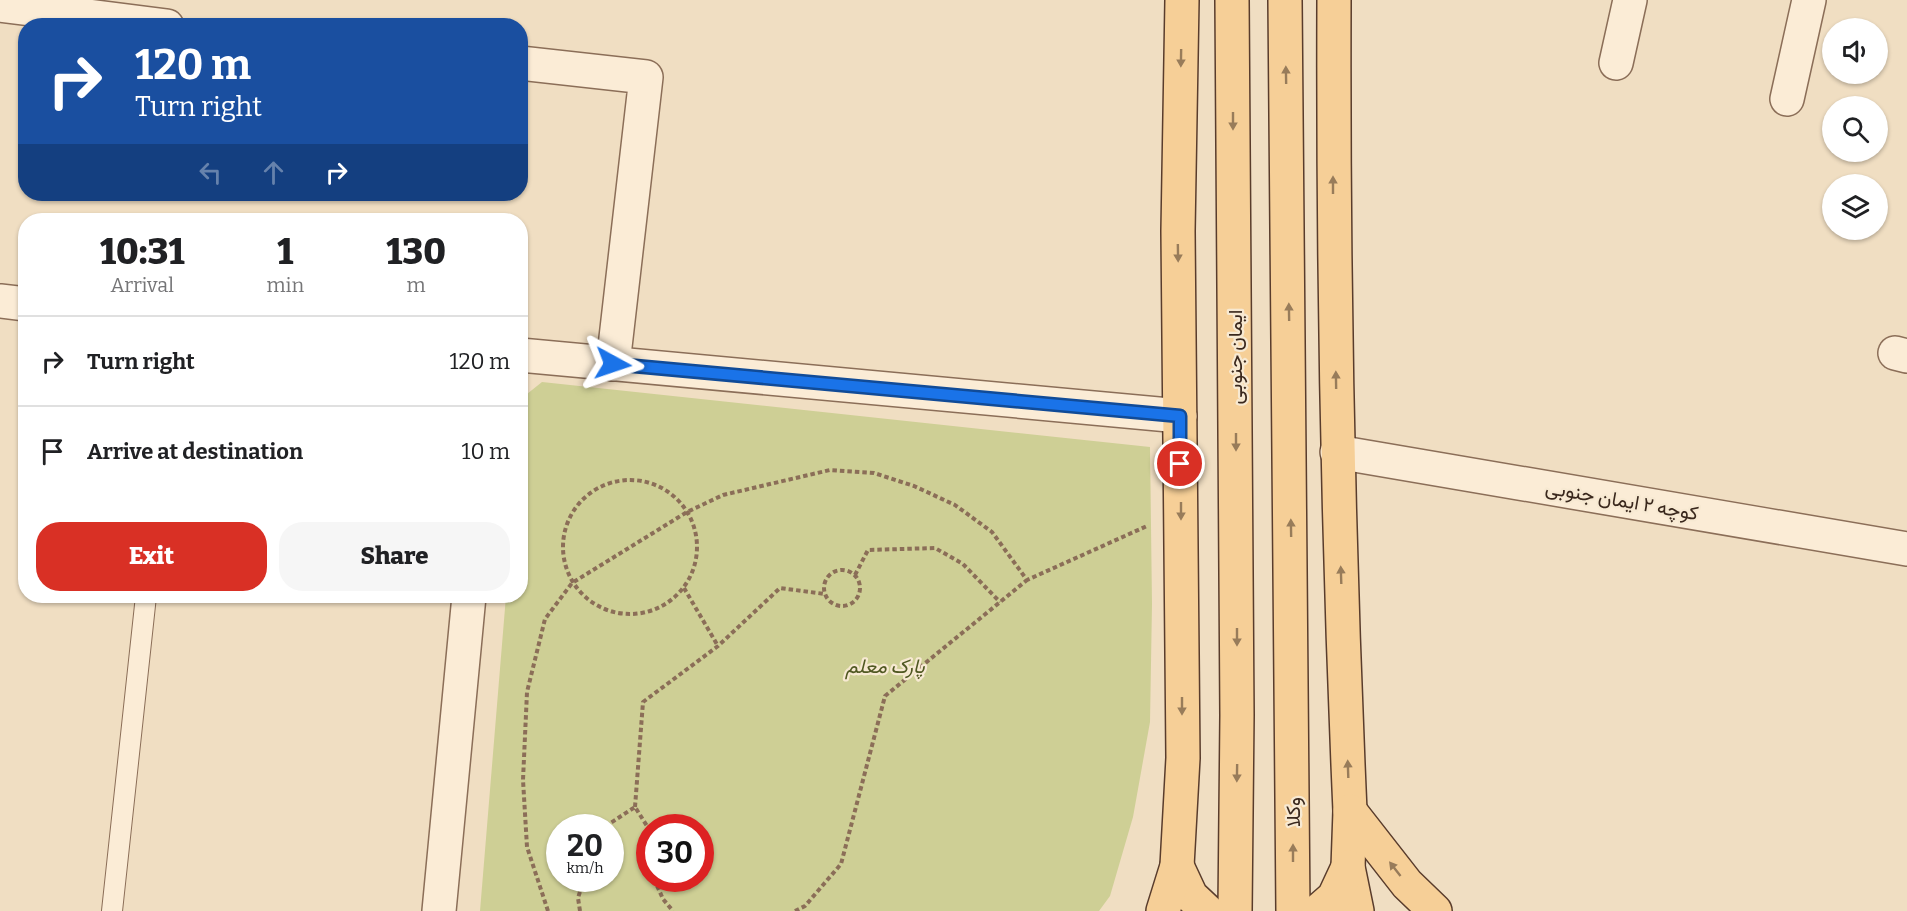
<!DOCTYPE html>
<meta charset="utf-8">
<style>
body{margin:0;font-family:Bitter,Vazirmatn,serif;background:#f6f6f6;color:#202124;height:100vh;display:flex;flex-direction:column;font-size:22px;white-space:nowrap}
*{box-sizing:border-box;margin:0}
p{font-size:20px;color:#757577}
.icon{flex:none;width:33px;height:33px;fill:none;stroke:currentColor;stroke-width:2;stroke-linecap:round;stroke-linejoin:round}
.map{position:relative;flex:1;overflow:hidden}
.drawer{position:absolute;left:18px;top:213px;width:510px;height:390px;display:flex;flex-direction:column;background:#fff;border-radius:24px;box-shadow:0 2px 4px #0004}
.drawer>*{flex:none}
.top-card{position:absolute;left:18px;top:18px;width:510px;height:183px;border-radius:24px;box-shadow:0 2px 4px #0004;background:#1a4fa0;color:#fff;overflow:hidden}
.fabs{position:absolute;left:1822px;top:18px;display:grid;gap:12px}
.fabs a{display:grid;place-items:center;width:66px;height:66px;border-radius:50%;background:#fff;box-shadow:0 2px 4px #0004;font-size:30px}
.speed{position:absolute;left:546px;top:814px;display:flex;gap:12px;font-size:30px;font-weight:700;text-align:center}
.speed>*{display:grid;place-content:center;width:78px;height:78px;border-radius:50%;background:#fff;box-shadow:0 2px 4px #0004;line-height:1}
.speed small{font-size:15px;font-weight:400}
.speed .limit{border:9px solid #d22;background:#fff;color:#111}
.pin{position:absolute;display:grid;place-items:center;width:51px;height:51px;color:#fff;margin:-26px;border:3px solid #fff;border-radius:50%;box-shadow:0 2px 6px #0007}
.me{position:absolute;width:66px;margin:-33px;rotate:95deg;stroke-linejoin:round;filter:drop-shadow(0 0 4px #0008)}
.turn{display:flex;align-items:center;gap:21px;height:126px;padding:0 18px;font-size:27px}
.turn .icon{width:78px;height:78px;stroke-width:2.5}
.turn b{display:block;font-size:42px;line-height:51px}
.lanes{display:flex;align-items:center;height:57px;padding:0 18px;background:#0003;justify-content:center;gap:30px;direction:ltr}
.lanes .off{opacity:.35}
.eta{display:flex;justify-content:space-evenly;align-items:center;height:102px;text-align:center}
.eta b{font-size:36px;font-weight:800;line-height:42px}
.primary-button{display:flex;gap:12px;margin-top:auto;padding:12px 18px}
.primary-button a{flex:1;height:69px;border-radius:24px;background:#d93025;color:#fff;font-size:24px;font-weight:800;line-height:69px;text-align:center}
.primary-button a+a{background:#f6f6f6;color:#202124}
ul{padding:0;list-style:none}
li{display:flex;align-items:center;gap:18px;height:90px;padding:0 18px;border-top:2px solid #e0e0e0}
li div{flex:1}
li b{display:block;font-size:22px}
li em{font-style:normal}
.map>svg:first-child{display:block}
.green{fill:#cecf95;fill-rule:evenodd}
.lines{fill:none;stroke-linecap:round;stroke-linejoin:round}
.lane-casing{stroke:#8b6e58;stroke-width:22}
.street-casing{stroke:#8b6e58;stroke-width:36}
.primary-casing{stroke:#593c2c;stroke-width:36}
.path{stroke:#8b6e58;stroke-width:4;stroke-dasharray:4.5 3;stroke-linecap:butt}
.lane{stroke:#fbecd6;stroke-width:20}
.street{stroke:#fbecd6;stroke-width:33}
.primary{stroke:#f6cf97;stroke-width:33}
.oneway{fill:#987c5a}
.route-casing{stroke:#114b97;stroke-width:15}
.route{stroke:#1a73e8;stroke-width:10}
.labels{text-anchor:middle;stroke-width:4.5;stroke-linejoin:round;paint-order:stroke}
.street-label{font-size:20px;fill:#3a281d;stroke:#f7e9d2}
.park-label{font-size:20px;font-style:italic;fill:#505822;stroke:#f7e9d2}
</style>
<div class="map">
<svg width="1907" height="911" viewBox="0 0 1907 911">
<rect width="100%" height="100%" fill="#f0dec2"/>
<path class="green" d="M542,382L1150,447L1152,604L1150,722L1133,817L1110,896L1099,911H480L506,596H520L522,398ZM560,828H610V879H560ZM650,828H700V879H650Z"/>
<g class="lines">
<defs>
<polyline id="lane" points="112,911 146,596"/>
<g id="street">
<polyline points="0,5 167,26"/>
<polyline points="520,63 646,77 613,364"/>
<polyline points="1616,63 1630,0"/>
<polyline points="1787,99 1809,0"/>
<polyline points="0,301 26,304"/>
<polyline points="1895,353 1907,356"/>
<polyline points="520,355 1180,416"/>
<polyline points="1337,452 1907,549"/>
<polyline points="439,911 469,596"/>
</g>
<g id="primary">
<polyline points="1232,0 1237,715 1235,911"/>
<polyline points="1285,0 1293,911"/>
<path d="M1334,0C1333,271 1338,541 1350,811L1348,867L1357,911"/>
<polyline points="1350,811 1407,884 1435,911"/>
<polyline points="1177,866 1191,896 1207,911"/>
<polyline points="1163,911 1177,866 1183,758 1178,231 1182,0"/>
<polyline points="1318,911 1334,897 1348,867"/>
</g>
</defs>
<use href="#lane" class="lane-casing"/>
<use href="#street" class="street-casing"/>
<use href="#primary" class="primary-casing"/>
<g class="path">
<circle cx="630" cy="547" r="67"/>
<circle cx="842" cy="588" r="18"/>
<polyline points="855,575 868,550 935,548 963,564 1000,602"/>
<polyline points="684,588 718,646"/>
<polyline points="635,807 643,702 718,646 780,588 825,594"/>
<polyline points="607,828 609,824 635,807 647,826 650,870"/>
<polyline points="654,879 663,899 673,911"/>
<polyline points="548,911 527,847 523,780 527,692 545,619 572,583 687,512 723,495 830,470 874,473 914,486 955,505 992,532 1027,580 1147,526"/>
<polyline points="580,911 578,898 584,879"/>
<polyline points="795,911 805,906 841,864 885,696 1027,580"/>
</g>
<use href="#lane" class="lane"/>
<use href="#street" class="street"/>
<use href="#primary" class="primary"/>
</g>
<defs><path id="oneway-solid" d="M-6-.8H1V-3.2L6.5 0L1 3.2V.8H-6Z" transform="scale(1.5)"/></defs>
<g class="oneway">
<use href="#oneway-solid" transform="translate(1181 58) rotate(91)"/>
<use href="#oneway-solid" transform="translate(1286 75) rotate(-91)"/>
<use href="#oneway-solid" transform="translate(1233 121) rotate(90)"/>
<use href="#oneway-solid" transform="translate(1333 185) rotate(-90)"/>
<use href="#oneway-solid" transform="translate(1178 253) rotate(89)"/>
<use href="#oneway-solid" transform="translate(1289 312) rotate(-91)"/>
<use href="#oneway-solid" transform="translate(1336 380) rotate(-91)"/>
<use href="#oneway-solid" transform="translate(1236 442) rotate(90)"/>
<use href="#oneway-solid" transform="translate(1181 511) rotate(90)"/>
<use href="#oneway-solid" transform="translate(1291 528) rotate(-91)"/>
<use href="#oneway-solid" transform="translate(1341 575) rotate(-92)"/>
<use href="#oneway-solid" transform="translate(1237 637) rotate(90)"/>
<use href="#oneway-solid" transform="translate(1182 706) rotate(90)"/>
<use href="#oneway-solid" transform="translate(1348 769) rotate(-92)"/>
<use href="#oneway-solid" transform="translate(1237 773) rotate(91)"/>
<use href="#oneway-solid" transform="translate(1293 853) rotate(-90)"/>
<use href="#oneway-solid" transform="translate(1395 869) rotate(-128)"/>
</g>
<g class="lines">
<defs>
<polyline id="route" points="613,364 1180,416 1180,464"/>
</defs>
<use href="#route" class="route-casing"/>
<use href="#route" class="route"/>
</g>
<g class="labels">
<g class="street-label">
<text transform="translate(1235 357) rotate(-90)" y="7">ایمان جنوبی</text>
<text transform="translate(1622 500) rotate(10)" y="7">کوچه ۲ ایمان جنوبی</text>
<text transform="translate(1293 812) rotate(-90)" y="7">وکلا</text>
</g>
<g class="park-label">
<text x="885" y="673">پارک معلم</text>
</g>
</g>
</svg>
<div class="fabs">
<a><svg class="icon" aria-label="sound" viewBox="0 0 24 24"><path d="M4 9h4l5-4v14l-5-4H4zM17 9q2 3 0 6"/></svg></a>
<a><svg class="icon" aria-label="search" viewBox="0 0 24 24"><circle cx="10" cy="10" r="6"/><path d="M15 15l6 6"/></svg></a>
<a><svg class="icon" aria-label="layers" viewBox="0 0 24 24"><path d="M12 4l9 5-9 5-9-5zM3 14l9 5 9-5"/></svg></a>
</div>
<div class="speed"><div>20<small>km/h</small></div><div class="limit">30</div></div>
<div class="pin" style="left:1180px;top:464px;background:#d93025"><svg class="icon" aria-label="arrive" viewBox="0 0 24 24"><path d="M6 21V4h12l-3 4 3 4H6"/></svg></div>
<svg class="me" style="left:613px;top:364px" viewBox="-20 -20 40 40"><path d="M0-17L14 15 0 8-14 15z" fill="#1a73e8" stroke="#fff" stroke-width="4"/></svg>
<div class="top-card">
<div class="turn"><svg class="icon" aria-label="right" viewBox="0 0 24 24"><path d="M7 20v-9h11M14 6l5 5-5 5"/></svg><div><b>120 m</b>Turn right</div></div>
<div class="lanes"><svg class="icon off" aria-label="left" viewBox="0 0 24 24"><path d="M17 20v-9H6M10 6l-5 5 5 5"/></svg><svg class="icon off" aria-label="ahead" viewBox="0 0 24 24"><path d="M12 20V5M6 11l6-6 6 6"/></svg><svg class="icon" aria-label="right" viewBox="0 0 24 24"><path d="M7 20v-9h11M14 6l5 5-5 5"/></svg></div>
</div>
<section class="drawer">
<div class="eta">
<div><b>10:31</b><p>Arrival</p></div>
<div><b>1</b><p>min</p></div>
<div><b>130</b><p>m</p></div>
</div>
<ul>
<li><svg class="icon" aria-label="right" viewBox="0 0 24 24"><path d="M7 20v-9h11M14 6l5 5-5 5"/></svg><div><b>Turn right</b></div><em>120 m</em></li>
<li><svg class="icon" aria-label="arrive" viewBox="0 0 24 24"><path d="M6 21V4h12l-3 4 3 4H6"/></svg><div><b>Arrive at destination</b></div><em>10 m</em></li>
</ul>
<div class="primary-button"><a>Exit</a><a>Share</a></div>
</section>
</div>
